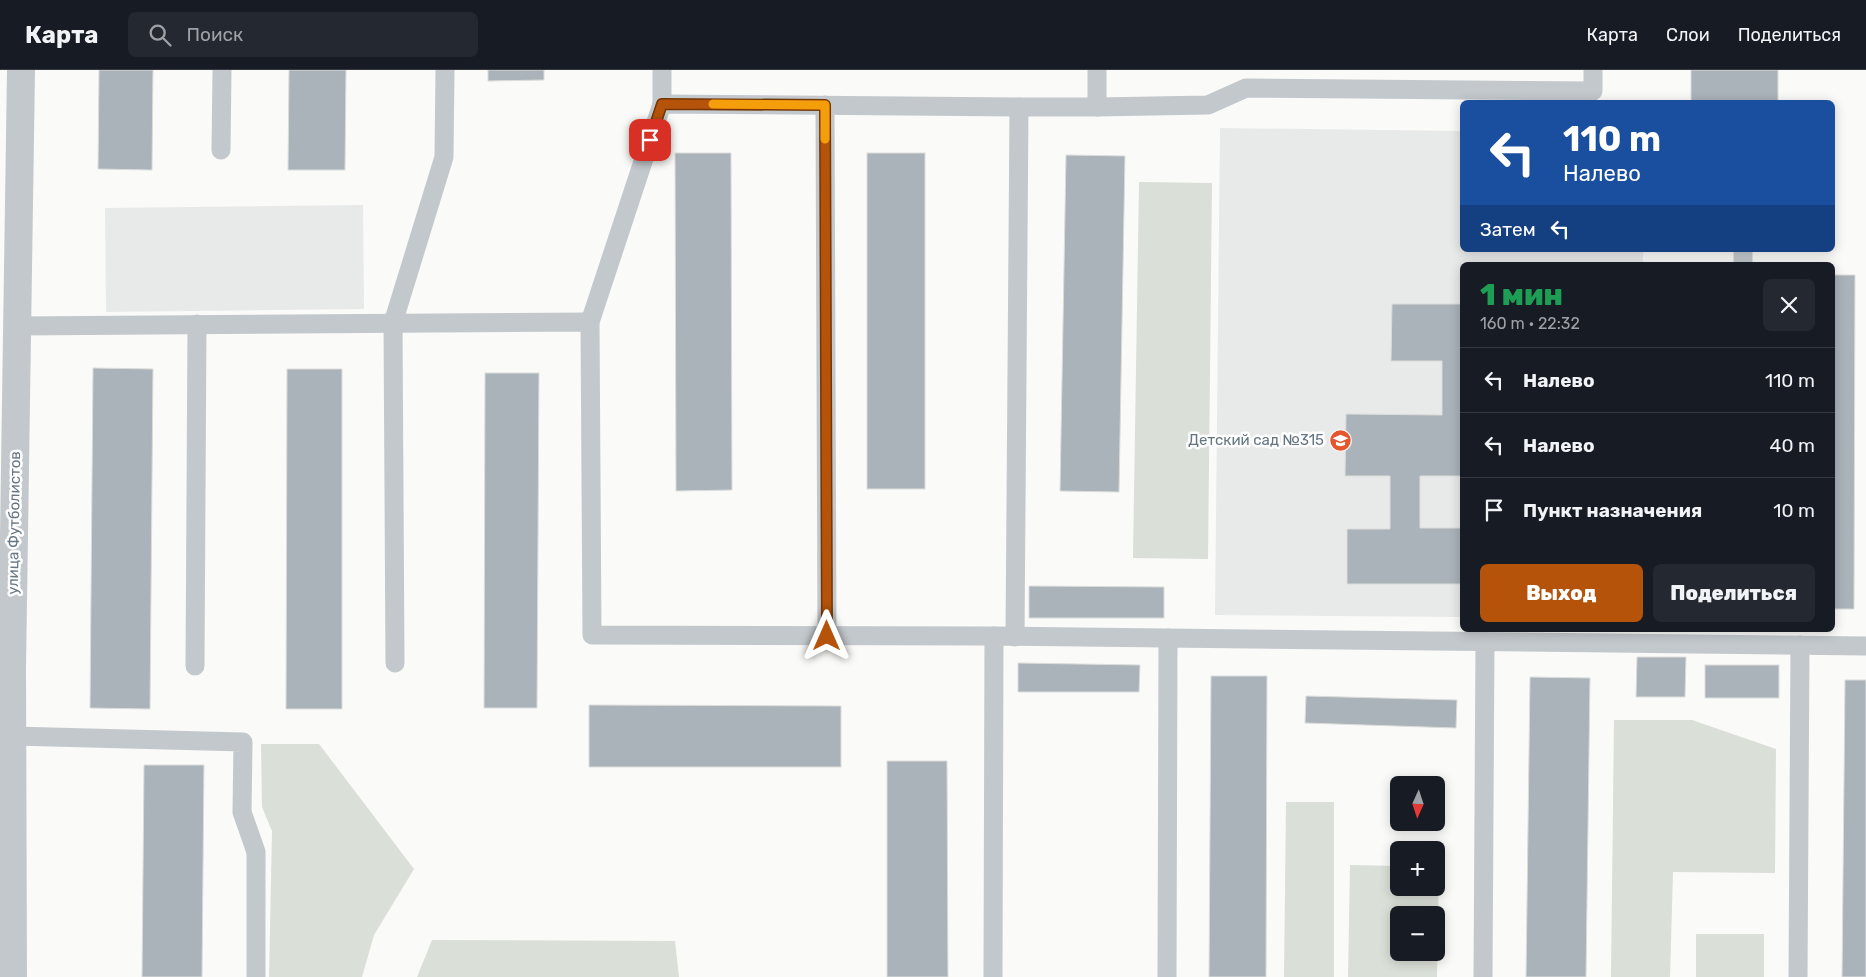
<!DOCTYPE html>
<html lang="ru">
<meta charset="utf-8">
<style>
body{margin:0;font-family:Rubik,sans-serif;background:#242831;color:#f1f3f6;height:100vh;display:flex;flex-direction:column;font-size:19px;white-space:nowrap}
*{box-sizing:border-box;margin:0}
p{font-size:16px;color:#9ea1a6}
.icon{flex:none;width:28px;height:28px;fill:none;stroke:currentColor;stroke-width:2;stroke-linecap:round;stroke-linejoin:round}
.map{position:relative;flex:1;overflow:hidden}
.details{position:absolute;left:1460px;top:192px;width:375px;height:370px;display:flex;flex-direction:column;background:#171b24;border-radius:8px;box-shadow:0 2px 12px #0003}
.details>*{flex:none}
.hud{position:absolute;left:1460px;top:30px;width:375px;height:152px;border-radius:8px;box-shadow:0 2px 12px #0003;background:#1a4fa0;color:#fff;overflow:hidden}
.needle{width:32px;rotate:183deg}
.controls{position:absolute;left:1390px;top:706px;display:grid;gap:10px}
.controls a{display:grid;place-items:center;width:55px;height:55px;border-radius:8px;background:#171b24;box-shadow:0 2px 12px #0003;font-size:25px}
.pin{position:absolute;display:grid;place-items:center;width:42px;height:42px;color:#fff;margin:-21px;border-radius:10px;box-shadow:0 2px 8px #0006}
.me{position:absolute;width:55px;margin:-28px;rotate:0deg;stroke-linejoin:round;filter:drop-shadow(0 0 4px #0008)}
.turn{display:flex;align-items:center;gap:18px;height:105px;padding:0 20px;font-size:22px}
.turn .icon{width:65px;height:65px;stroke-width:2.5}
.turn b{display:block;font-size:35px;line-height:42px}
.then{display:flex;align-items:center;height:48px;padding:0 20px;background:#0003;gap:10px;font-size:19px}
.round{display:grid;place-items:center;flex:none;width:52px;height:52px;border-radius:8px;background:#242831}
.head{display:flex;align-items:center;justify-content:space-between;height:85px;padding:0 20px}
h1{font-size:30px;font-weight:800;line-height:38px;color:#1e9e55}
.action{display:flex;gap:10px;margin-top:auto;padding:10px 20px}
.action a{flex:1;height:58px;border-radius:8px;background:#b45309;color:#fff;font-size:20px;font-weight:800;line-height:58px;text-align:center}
.action a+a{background:#242831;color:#f1f3f6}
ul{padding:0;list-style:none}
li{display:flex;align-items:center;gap:15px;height:65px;padding:0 20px;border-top:1px solid #363941}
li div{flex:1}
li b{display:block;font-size:19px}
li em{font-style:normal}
header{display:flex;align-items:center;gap:30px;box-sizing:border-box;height:70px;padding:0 25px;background:#171b24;border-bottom:1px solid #363941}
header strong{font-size:24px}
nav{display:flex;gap:28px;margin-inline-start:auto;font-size:18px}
.search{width:350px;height:45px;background:#242831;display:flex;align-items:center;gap:12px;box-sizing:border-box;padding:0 18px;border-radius:8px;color:#9ea1a6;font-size:19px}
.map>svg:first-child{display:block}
.built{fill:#e8e9e9}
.green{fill:#dadfd7;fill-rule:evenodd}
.building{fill:#aab3b9;stroke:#dcdcda}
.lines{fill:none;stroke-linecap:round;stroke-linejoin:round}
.lane{stroke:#c3c8cc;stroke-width:19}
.street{stroke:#c3c8cc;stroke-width:28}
.route-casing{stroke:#753606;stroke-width:12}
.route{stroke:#b45309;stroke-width:9}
.slow{stroke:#f59e0b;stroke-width:9}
.labels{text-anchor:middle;stroke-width:5;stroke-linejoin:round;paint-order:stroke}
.poi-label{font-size:15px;fill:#657683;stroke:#fff;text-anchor:end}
.street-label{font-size:15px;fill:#657683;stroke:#fff}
</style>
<header>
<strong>Карта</strong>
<div class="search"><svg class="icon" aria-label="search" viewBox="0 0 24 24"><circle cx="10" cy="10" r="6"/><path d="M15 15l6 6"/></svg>Поиск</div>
<nav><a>Карта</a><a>Слои</a><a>Поделиться</a></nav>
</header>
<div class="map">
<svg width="1866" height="907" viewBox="0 0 1866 907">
<rect width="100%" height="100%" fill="#fafaf8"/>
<g class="built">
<polygon points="1220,58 1462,61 1462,180 1643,180 1643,195 1462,195 1462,547 1215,545"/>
<polygon points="363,135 364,239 106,242 105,138"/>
</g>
<g class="green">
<polygon points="1139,112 1212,113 1208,489 1133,488"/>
<polygon points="1614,650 1692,650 1776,679 1775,803 1673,802 1670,907 1611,907"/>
<polygon points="261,674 319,674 414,799 374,865 362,907 269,907 272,761 262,737"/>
<polygon points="1286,732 1334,732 1334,907 1284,907"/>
<path d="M1350,795L1399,796V818H1436V796H1439L1437,907H1348ZM1399,845H1436V882H1399Z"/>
<rect x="1696" y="864" width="68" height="43"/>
<polygon points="432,870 675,871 679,907 417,907"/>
</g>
<g class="building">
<polygon points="99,0 153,0 152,100 98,99"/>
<polygon points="289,0 346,0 345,100 288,100"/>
<polygon points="488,0 544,0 544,10 488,11"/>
<rect x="1691" y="0" width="87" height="32"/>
<polygon points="675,83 731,83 732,420 676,421"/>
<rect x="867" y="83" width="58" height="336"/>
<polygon points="1066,85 1125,86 1119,422 1060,421"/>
<polygon points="1832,205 1855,205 1854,539 1832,539"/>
<polygon points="1392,234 1462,234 1462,406 1420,406 1420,458 1462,458 1462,514 1347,514 1347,459 1390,459 1390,406 1345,406 1346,344 1442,345 1442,291 1391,291"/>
<polygon points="93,298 153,299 150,639 90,638"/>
<polygon points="287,299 342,299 342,639 286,639"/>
<polygon points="485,303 539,303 537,638 484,638"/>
<polygon points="1029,516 1164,517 1164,548 1029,548"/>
<polygon points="1637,587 1686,587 1685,627 1636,627"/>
<polygon points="1018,593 1140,595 1139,622 1018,622"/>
<rect x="1705" y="595" width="74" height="33"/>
<polygon points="1211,606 1267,606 1266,907 1209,907"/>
<polygon points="1530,607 1590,608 1586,907 1526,907"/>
<polygon points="1845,610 1866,610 1866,907 1842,907"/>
<polygon points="1306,626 1457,630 1456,658 1305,653"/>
<polygon points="589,635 841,636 841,697 589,697"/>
<polygon points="887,691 947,691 948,907 887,907"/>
<polygon points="144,695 204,695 202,907 142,907"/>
</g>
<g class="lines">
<g class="lane">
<polyline points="662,34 662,0"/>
<polyline points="825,35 827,566"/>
<polyline points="1097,37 1208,35 1246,18 1593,21 1593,0"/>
<polyline points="221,80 222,0"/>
<polyline points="1743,195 1743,180"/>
<polyline points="590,252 662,34 1019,37"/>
<polyline points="17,256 590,252 592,565 994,566"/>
<polyline points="1015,567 1019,37 1097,37 1097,0"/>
<polyline points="395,593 393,253 444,87 445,0"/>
<polyline points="195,596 197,254"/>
<polyline points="13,666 243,672 242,742 256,782 256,907"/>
<polyline points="993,907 994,566 1866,576"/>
<polyline points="1167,907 1168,568"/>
<polyline points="1483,907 1485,572"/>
<polyline points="1798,907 1800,575"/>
</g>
<polyline class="street" points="13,907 12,598 21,0"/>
</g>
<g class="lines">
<defs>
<polyline id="route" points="650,70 662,34 825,35 827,566"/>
</defs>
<use href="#route" class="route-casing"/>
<use href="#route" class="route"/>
<polyline class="slow" points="713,34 825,35 825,69"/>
</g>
<defs>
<symbol id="school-disc" viewBox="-11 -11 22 22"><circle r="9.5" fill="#e4572e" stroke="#fff"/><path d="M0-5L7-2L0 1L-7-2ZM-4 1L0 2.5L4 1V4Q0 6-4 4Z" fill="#fff"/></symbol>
</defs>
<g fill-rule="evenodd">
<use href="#school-disc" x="1328" y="358" width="25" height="25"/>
</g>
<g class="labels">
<g class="poi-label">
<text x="1324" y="375">Детский сад №315</text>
</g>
<g class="street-label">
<text transform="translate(14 453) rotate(-89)" y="5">улица Футболистов</text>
</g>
</g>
</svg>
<div class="controls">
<a><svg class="needle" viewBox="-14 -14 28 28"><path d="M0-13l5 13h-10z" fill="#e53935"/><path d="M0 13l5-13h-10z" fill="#9ea1a6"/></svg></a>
<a>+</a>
<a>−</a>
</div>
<div class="pin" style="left:650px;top:70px;background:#d93025"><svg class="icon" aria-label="arrive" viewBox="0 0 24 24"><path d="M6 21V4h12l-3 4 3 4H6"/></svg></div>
<svg class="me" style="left:827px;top:566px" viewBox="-20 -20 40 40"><path d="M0-17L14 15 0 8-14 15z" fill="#b45309" stroke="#fff" stroke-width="4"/></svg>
<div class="hud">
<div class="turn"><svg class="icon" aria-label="left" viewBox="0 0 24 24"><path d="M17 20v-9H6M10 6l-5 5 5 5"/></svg><div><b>110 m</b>Налево</div></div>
<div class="then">Затем<svg class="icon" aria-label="left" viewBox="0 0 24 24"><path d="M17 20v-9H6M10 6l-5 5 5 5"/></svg></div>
</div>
<section class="details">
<div class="head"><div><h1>1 мин</h1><p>160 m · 22:32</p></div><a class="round"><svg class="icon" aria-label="close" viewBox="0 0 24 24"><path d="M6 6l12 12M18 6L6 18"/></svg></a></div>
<ul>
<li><svg class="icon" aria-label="left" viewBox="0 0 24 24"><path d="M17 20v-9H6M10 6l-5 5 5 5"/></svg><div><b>Налево</b></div><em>110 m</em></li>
<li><svg class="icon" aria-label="left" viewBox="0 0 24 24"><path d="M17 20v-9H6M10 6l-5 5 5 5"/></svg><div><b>Налево</b></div><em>40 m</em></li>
<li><svg class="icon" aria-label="arrive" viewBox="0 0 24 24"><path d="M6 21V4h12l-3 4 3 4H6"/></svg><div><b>Пункт назначения</b></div><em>10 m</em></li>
</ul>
<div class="action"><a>Выход</a><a>Поделиться</a></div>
</section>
</div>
